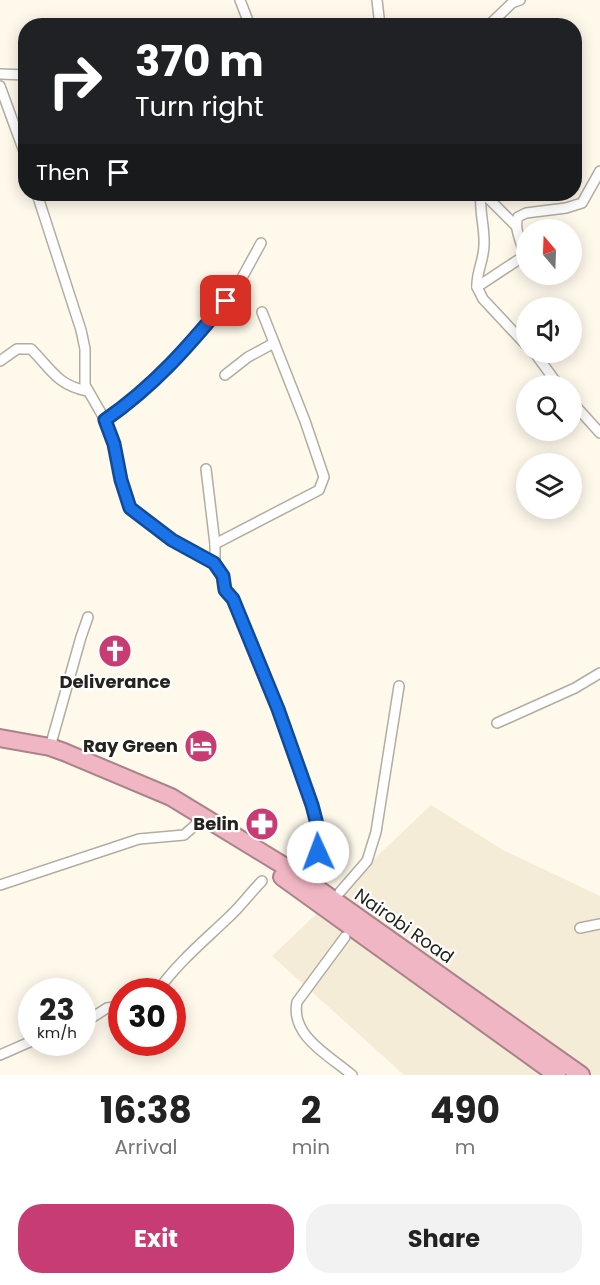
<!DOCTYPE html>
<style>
body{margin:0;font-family:Poppins,sans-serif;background:#f2f2f2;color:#222;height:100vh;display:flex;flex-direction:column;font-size:22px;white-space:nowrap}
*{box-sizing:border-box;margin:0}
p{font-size:20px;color:#767676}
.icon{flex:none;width:33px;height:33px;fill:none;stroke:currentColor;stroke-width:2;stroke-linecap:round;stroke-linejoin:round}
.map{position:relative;height:1075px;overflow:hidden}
.sheet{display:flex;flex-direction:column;background:#fff;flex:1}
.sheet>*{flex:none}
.banner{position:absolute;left:18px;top:18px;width:564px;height:183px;border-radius:24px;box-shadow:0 3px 15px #0003;background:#202124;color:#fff;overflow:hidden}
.needle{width:39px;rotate:341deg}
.controls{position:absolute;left:516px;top:219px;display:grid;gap:12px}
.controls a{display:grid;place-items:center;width:66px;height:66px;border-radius:50%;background:#fff;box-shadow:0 3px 15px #0003;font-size:30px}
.speed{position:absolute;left:18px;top:978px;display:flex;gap:12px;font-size:30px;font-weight:700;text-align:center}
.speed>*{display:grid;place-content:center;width:78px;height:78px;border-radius:50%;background:#fff;box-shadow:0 3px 15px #0003;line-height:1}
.speed small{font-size:15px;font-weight:400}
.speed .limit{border:9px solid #d22;background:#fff;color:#111}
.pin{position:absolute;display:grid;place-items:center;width:51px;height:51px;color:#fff;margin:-26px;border-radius:12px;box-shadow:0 3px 9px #0006}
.me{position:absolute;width:66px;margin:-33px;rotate:358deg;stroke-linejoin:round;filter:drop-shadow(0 0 4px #0008)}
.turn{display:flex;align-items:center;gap:21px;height:126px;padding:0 18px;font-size:27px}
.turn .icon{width:78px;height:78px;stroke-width:2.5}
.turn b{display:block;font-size:42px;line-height:51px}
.then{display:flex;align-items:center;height:57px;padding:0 18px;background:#0003;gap:12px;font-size:22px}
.eta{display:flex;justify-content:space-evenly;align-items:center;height:102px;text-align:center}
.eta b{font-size:36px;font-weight:700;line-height:42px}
.primary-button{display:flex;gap:12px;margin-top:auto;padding:12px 18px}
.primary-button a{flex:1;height:69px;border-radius:24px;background:#c73d73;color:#fff;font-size:24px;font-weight:700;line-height:69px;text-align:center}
.primary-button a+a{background:#f2f2f2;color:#222}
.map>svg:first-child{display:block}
.built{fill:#f4ecd7}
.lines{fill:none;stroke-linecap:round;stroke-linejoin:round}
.street-casing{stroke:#b2ada1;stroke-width:12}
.highway-casing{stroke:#a98389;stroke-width:20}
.street{stroke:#fff;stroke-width:9}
.highway{stroke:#f0b6c3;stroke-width:16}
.route-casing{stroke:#114b97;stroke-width:15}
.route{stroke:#1a73e8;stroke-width:10}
.labels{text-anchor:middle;stroke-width:4.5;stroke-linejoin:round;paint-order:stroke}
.poi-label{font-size:18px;font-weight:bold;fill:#25231e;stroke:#fff;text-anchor:end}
.street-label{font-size:18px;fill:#25231e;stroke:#fff}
</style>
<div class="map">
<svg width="600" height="1075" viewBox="0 0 600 1075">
<rect width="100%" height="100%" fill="#fff9ec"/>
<polygon class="built" points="431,805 503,850 600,896 600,1075 404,1075 272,956"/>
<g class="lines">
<defs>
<g id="street">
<polyline points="240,0 250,26"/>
<polyline points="377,0 380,26"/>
<polyline points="488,26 512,3 520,0"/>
<polyline points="0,74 26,75"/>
<polyline points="0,86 26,157"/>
<polyline points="37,194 81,330 85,349 85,385 105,420 114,444 121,480 130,508 172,540 215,563 223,576 225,589 233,599 278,709 312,805 318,828 315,873"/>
<polyline points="484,194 516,226"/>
<path d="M477,287C476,273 484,260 484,245C485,227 479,212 481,194"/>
<path d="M526,345L483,299L477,287L524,256C523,244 513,229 518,217L526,213L566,208L582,203L600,171"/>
<polyline points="534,352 559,386"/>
<path d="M0,361L17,349H31C51,369 57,385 87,391"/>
<polyline points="225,375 248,357 274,343"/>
<polyline points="572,402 600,433"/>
<polyline points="105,420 131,402 166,370 237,287 261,243"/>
<polyline points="206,469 215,544 215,563"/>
<polyline points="215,544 319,490 324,477 305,421 262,312"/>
<polyline points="497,723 575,688 600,673"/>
<polyline points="50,747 81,637 88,617"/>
<polyline points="0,885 139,839 184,835 201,820"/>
<polyline points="340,892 367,861 376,832 399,686"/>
<polyline points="580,928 600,924"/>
<path d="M345,937L297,1002C290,1036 330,1056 352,1075"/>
<path d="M157,992C177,963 205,940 230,916C241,906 251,892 262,881"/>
<polyline points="82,1024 107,1008 122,1006"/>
<polyline points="0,1055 32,1041"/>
</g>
<g id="highway">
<polyline points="0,738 50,747 64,752 171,797 294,872 581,1075"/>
<polyline points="282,877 557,1075"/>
</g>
</defs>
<use href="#street" class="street-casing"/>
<use href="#highway" class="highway-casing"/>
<use href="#street" class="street"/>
<use href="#highway" class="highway"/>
</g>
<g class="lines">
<defs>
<path id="route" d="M226,301C188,347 154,386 105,420L114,444L121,480L130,508L172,540L214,563L223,576L225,590L233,599L278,709L312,805L318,828V852"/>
</defs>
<use href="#route" class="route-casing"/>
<use href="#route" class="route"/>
</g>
<defs>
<symbol id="church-disc" viewBox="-11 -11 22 22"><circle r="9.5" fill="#c73d73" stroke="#fff"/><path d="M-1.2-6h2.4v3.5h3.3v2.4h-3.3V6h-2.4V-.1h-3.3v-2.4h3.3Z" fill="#fff"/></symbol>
<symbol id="hotel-disc" viewBox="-11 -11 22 22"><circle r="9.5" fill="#c73d73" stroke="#fff"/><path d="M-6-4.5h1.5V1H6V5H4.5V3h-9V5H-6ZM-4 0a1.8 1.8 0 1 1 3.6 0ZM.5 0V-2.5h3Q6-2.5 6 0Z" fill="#fff"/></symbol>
<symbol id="pharmacy-disc" viewBox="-11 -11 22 22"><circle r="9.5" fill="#c73d73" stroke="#fff"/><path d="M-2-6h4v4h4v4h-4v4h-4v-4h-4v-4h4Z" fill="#fff"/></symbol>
</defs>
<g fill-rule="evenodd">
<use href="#church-disc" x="96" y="632" width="38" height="38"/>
<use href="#hotel-disc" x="182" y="727" width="38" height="38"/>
<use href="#pharmacy-disc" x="243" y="805" width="38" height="38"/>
</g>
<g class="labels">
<g class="poi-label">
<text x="115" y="688" text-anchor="middle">Deliverance</text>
<text x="178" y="752">Ray Green</text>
<text x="239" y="830">Belin</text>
</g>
<g class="street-label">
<text transform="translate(404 926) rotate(35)" y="6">Nairobi Road</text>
</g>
</g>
</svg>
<div class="controls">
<a><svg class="needle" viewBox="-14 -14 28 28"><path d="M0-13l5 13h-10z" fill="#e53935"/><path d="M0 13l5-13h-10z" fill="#767676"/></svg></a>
<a><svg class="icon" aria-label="sound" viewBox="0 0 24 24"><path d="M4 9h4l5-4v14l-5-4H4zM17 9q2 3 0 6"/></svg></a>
<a><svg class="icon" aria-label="search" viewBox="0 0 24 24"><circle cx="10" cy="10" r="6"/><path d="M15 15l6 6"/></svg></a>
<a><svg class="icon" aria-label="layers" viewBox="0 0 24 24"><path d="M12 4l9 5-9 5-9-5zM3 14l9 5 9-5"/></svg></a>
</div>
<div class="speed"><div>23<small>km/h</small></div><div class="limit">30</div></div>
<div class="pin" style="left:226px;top:301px;background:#d93025"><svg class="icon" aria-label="arrive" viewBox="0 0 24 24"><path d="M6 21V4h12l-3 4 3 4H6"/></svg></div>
<svg class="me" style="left:318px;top:852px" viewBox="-20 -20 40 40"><circle r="19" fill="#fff"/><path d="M0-13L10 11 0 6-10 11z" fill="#1a73e8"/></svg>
<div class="banner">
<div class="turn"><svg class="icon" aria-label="right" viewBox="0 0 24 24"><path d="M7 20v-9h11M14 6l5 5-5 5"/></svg><div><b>370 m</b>Turn right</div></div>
<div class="then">Then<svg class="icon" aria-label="arrive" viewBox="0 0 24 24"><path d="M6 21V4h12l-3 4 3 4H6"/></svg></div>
</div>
</div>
<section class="sheet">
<div class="eta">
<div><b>16:38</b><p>Arrival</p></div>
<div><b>2</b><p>min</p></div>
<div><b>490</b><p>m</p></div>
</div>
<div class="primary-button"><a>Exit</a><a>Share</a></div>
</section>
